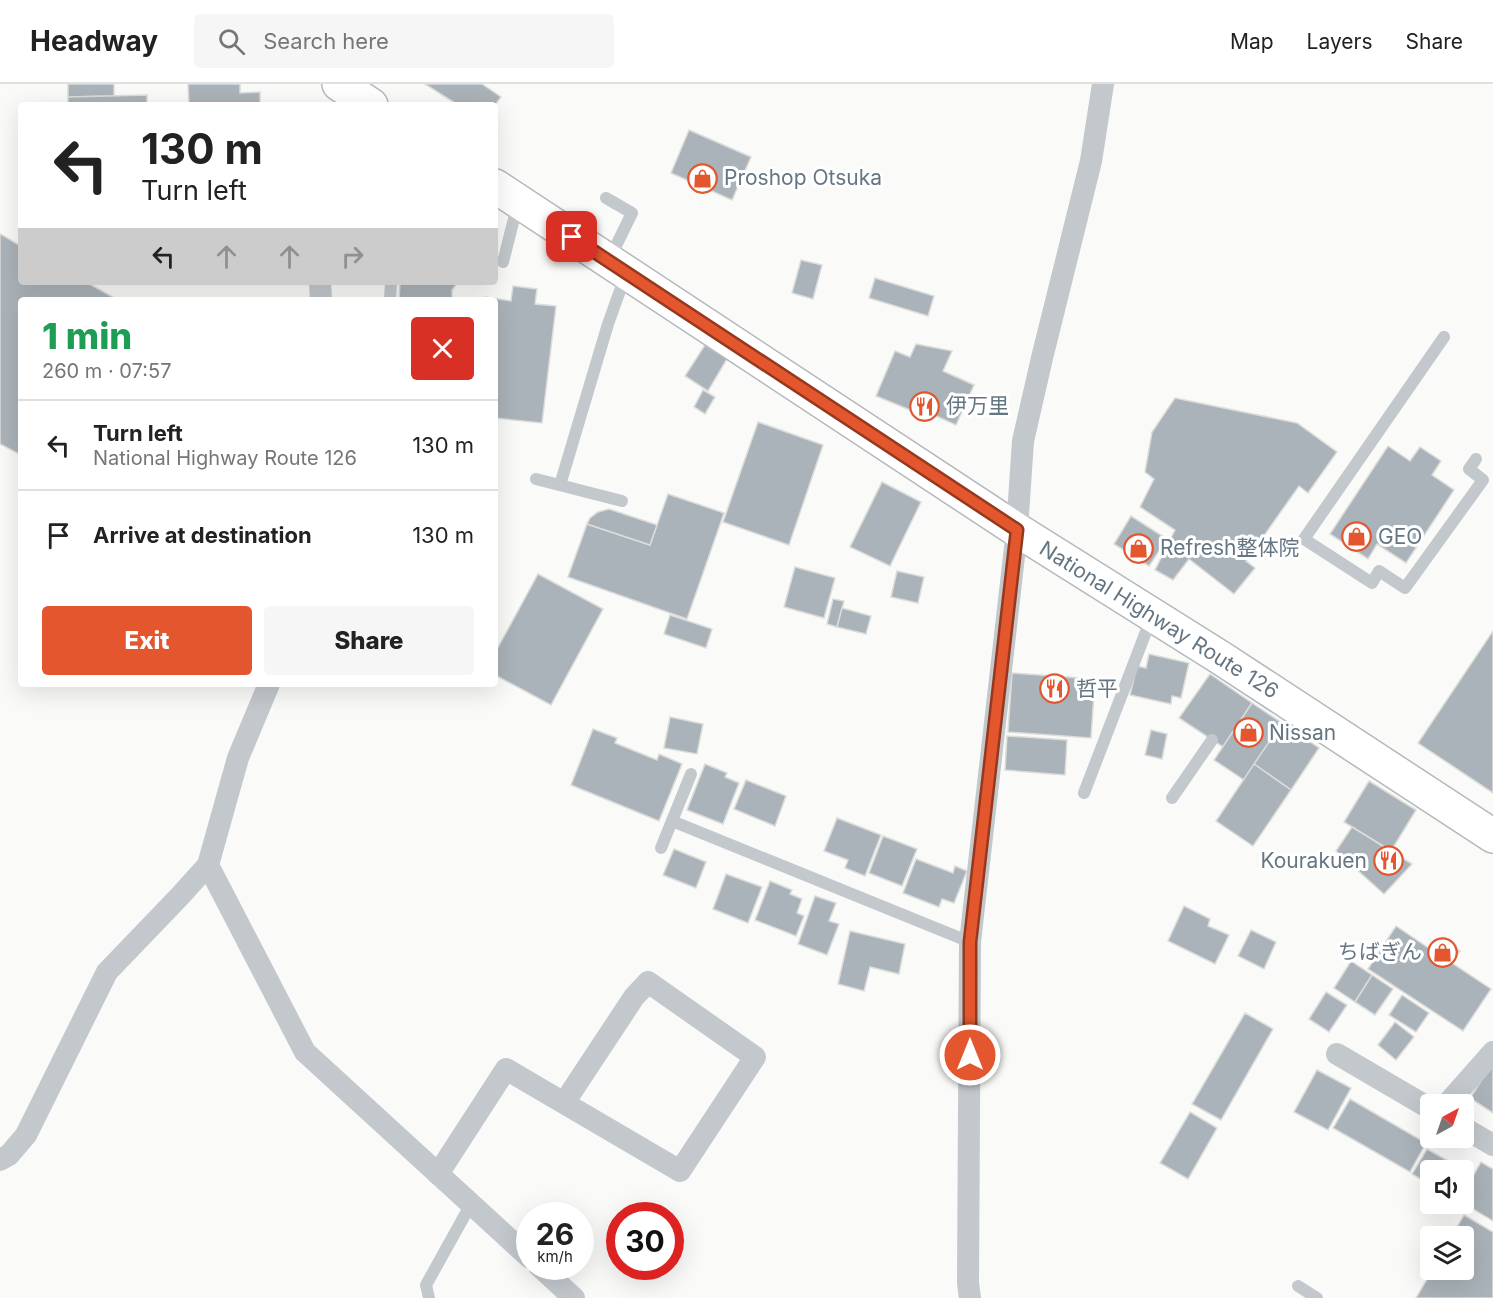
<!DOCTYPE html>
<meta charset="utf-8">
<style>
body{margin:0;font-family:Inter,"Noto Sans JP",sans-serif;background:#f6f6f6;color:#222;height:100vh;display:flex;flex-direction:column;font-size:22px;white-space:nowrap}
*{box-sizing:border-box;margin:0}
p{font-size:20px;color:#767676}
.icon{flex:none;width:33px;height:33px;fill:none;stroke:currentColor;stroke-width:2;stroke-linecap:round;stroke-linejoin:round}
.map{position:relative;flex:1;overflow:hidden}
.side{position:absolute;left:18px;top:213px;width:480px;height:390px;display:flex;flex-direction:column;background:#fff;border-radius:6px;box-shadow:0 6px 24px #0002}
.side>*{flex:none}
.guide{position:absolute;left:18px;top:18px;width:480px;height:183px;border-radius:6px;box-shadow:0 6px 24px #0002;background:#fff;color:#222;overflow:hidden}
.needle{width:39px;rotate:40deg}
.controls{position:absolute;left:1420px;top:1010px;display:grid;gap:12px}
.controls a{display:grid;place-items:center;width:54px;height:54px;border-radius:6px;background:#fff;box-shadow:0 6px 24px #0002;font-size:30px}
.speed{position:absolute;left:516px;top:1118px;display:flex;gap:12px;font-size:30px;font-weight:700;text-align:center}
.speed>*{display:grid;place-content:center;width:78px;height:78px;border-radius:50%;background:#fff;box-shadow:0 6px 24px #0002;line-height:1}
.speed small{font-size:15px;font-weight:400}
.speed .limit{border:9px solid #d22;background:#fff;color:#111}
.pin{position:absolute;display:grid;place-items:center;width:51px;height:51px;color:#fff;margin:-26px;border-radius:12px;box-shadow:0 3px 9px #0006}
.me{position:absolute;width:66px;margin:-33px;rotate:0deg;stroke-linejoin:round;filter:drop-shadow(0 0 4px #0008)}
.turn{display:flex;align-items:center;gap:21px;height:126px;padding:0 24px;font-size:27px}
.turn .icon{width:78px;height:78px;stroke-width:2.5}
.turn b{display:block;font-size:42px;line-height:51px}
.lanes{display:flex;align-items:center;height:57px;padding:0 24px;background:#0003;justify-content:center;gap:30px;direction:ltr}
.lanes .off{opacity:.35}
.round{display:grid;place-items:center;flex:none;width:63px;height:63px;border-radius:6px;background:#f6f6f6}
.headline{display:flex;align-items:center;justify-content:space-between;height:102px;padding:0 24px}
h1{font-size:36px;font-weight:800;line-height:45px;color:#1e9e55}
.primary-button{display:flex;gap:12px;margin-top:auto;padding:12px 24px}
.primary-button a{flex:1;height:69px;border-radius:6px;background:#e4572e;color:#fff;font-size:24px;font-weight:800;line-height:69px;text-align:center}
.primary-button a+a{background:#f6f6f6;color:#222}
ul{padding:0;list-style:none}
li{display:flex;align-items:center;gap:18px;height:90px;padding:0 24px;border-top:2px solid #e0e0e0}
li div{flex:1}
li b{display:block;font-size:22px}
li em{font-style:normal}
header{display:flex;align-items:center;gap:36px;box-sizing:border-box;height:84px;padding:0 30px;background:#fff;border-bottom:2px solid #e0e0e0}
header strong{font-size:28px}
nav{display:flex;gap:33px;margin-inline-start:auto;font-size:21px}
.search{width:420px;height:54px;background:#f6f6f6;display:flex;align-items:center;gap:15px;box-sizing:border-box;padding:0 21px;border-radius:6px;color:#767676;font-size:22px}
.map>svg:first-child{display:block}
.building{fill:#aab3b9;stroke:#dcdcda;stroke-width:1.5}
.lines{fill:none;stroke-linecap:round;stroke-linejoin:round}
.highway-casing{stroke:#b4b9bd;stroke-width:36}
.lane{stroke:#c3c8cc;stroke-width:12}
.street{stroke:#c3c8cc;stroke-width:22}
.highway{stroke:#fff;stroke-width:33}
.route-casing{stroke:#94391e;stroke-width:15}
.route{stroke:#e4572e;stroke-width:10}
.labels{text-anchor:middle;stroke-width:6;stroke-linejoin:round;paint-order:stroke}
.poi-label{font-size:21px;fill:#657683;stroke:#fff;text-anchor:start}
.street-label{font-size:21px;fill:#657683;stroke:#fff}
</style>
<header>
<strong>Headway</strong>
<div class="search"><svg class="icon" aria-label="search" viewBox="0 0 24 24"><circle cx="10" cy="10" r="6"/><path d="M15 15l6 6"/></svg>Search here</div>
<nav><a>Map</a><a>Layers</a><a>Share</a></nav>
</header>
<div class="map">
<svg width="1493" height="1214" viewBox="0 0 1493 1214">
<rect width="100%" height="100%" fill="#fafaf8"/>
<g class="building">
<polygon points="68,0 114,0 114,12 68,13"/>
<polygon points="188,0 240,0 240,9 260,8 260,21 189,21"/>
<polygon points="425,0 482,0 501,13 495,21 458,21"/>
<polygon points="147,11 147,21 68,21 68,13"/>
<polygon points="689,46 751,73 732,116 671,89"/>
<polygon points="0,150 21,162 21,198 86,198 118,216 21,216 21,371 0,360"/>
<polygon points="801,176 822,181 813,215 792,209"/>
<polygon points="875,194 934,212 928,232 869,214"/>
<polygon points="400,198 458,198 452,206 452,216 399,216"/>
<polygon points="513,202 537,205 535,220 556,222 542,339 495,334 495,216 484,216 485,213 511,217"/>
<polygon points="916,260 952,267 943,287 974,301 956,341 934,331 932,335 876,312 895,267 910,273"/>
<polygon points="705,261 727,275 708,307 685,292"/>
<polygon points="703,306 715,313 705,330 694,323"/>
<polygon points="1175,314 1297,339 1337,368 1308,409 1299,402 1246,477 1255,484 1234,510 1189,475 1173,496 1155,486 1175,446 1140,423 1154,395 1145,388 1152,348"/>
<polygon points="758,338 823,361 789,461 723,438"/>
<polygon points="1388,362 1410,377 1420,363 1441,377 1432,391 1454,406 1406,479 1377,460 1368,475 1330,450"/>
<polygon points="882,398 921,418 890,482 850,463"/>
<polygon points="668,410 724,429 687,535 568,493 587,440 650,461"/>
<polygon points="609,425 657,441 650,461 587,440 590,434 598,428"/>
<polygon points="1131,432 1167,455 1149,482 1114,460"/>
<polygon points="795,483 835,494 824,534 784,523"/>
<polygon points="897,487 924,493 918,519 891,513"/>
<polygon points="538,490 603,525 551,621 495,591 495,569"/>
<polygon points="833,515 844,517 837,543 827,540"/>
<polygon points="842,524 871,532 866,550 837,543"/>
<polygon points="670,531 712,545 706,564 664,550"/>
<polygon points="1493,547 1493,709 1418,659"/>
<polygon points="1149,570 1189,579 1181,614 1172,612 1171,620 1130,611 1137,582 1146,584"/>
<polygon points="1012,589 1095,595 1091,654 1008,648"/>
<polygon points="1210,590 1252,619 1223,663 1179,634"/>
<polygon points="1252,619 1282,639 1244,696 1214,676"/>
<polygon points="670,633 703,640 697,670 664,664"/>
<polygon points="1282,639 1319,664 1291,706 1254,680"/>
<polygon points="593,645 617,654 615,659 657,676 659,670 682,680 659,737 571,701"/>
<polygon points="1151,646 1167,650 1162,675 1145,671"/>
<polygon points="1007,652 1067,656 1065,691 1005,686"/>
<polygon points="705,680 727,689 725,693 739,699 723,740 687,726"/>
<polygon points="1254,680 1291,706 1253,762 1216,737"/>
<polygon points="746,696 786,712 775,742 734,725"/>
<polygon points="1369,697 1416,726 1391,767 1344,738"/>
<polygon points="837,734 881,751 865,792 845,784 848,776 824,767"/>
<polygon points="1352,743 1412,780 1384,810 1336,767"/>
<polygon points="883,752 917,765 902,802 869,789"/>
<polygon points="674,765 706,778 696,804 663,791"/>
<polygon points="916,775 953,789 955,782 967,787 954,819 942,815 939,823 903,809"/>
<polygon points="726,790 762,803 748,839 713,825"/>
<polygon points="770,797 792,806 790,810 802,815 797,829 804,832 796,852 755,836"/>
<polygon points="815,812 836,819 829,837 839,840 827,871 798,860"/>
<polygon points="1184,822 1210,835 1208,842 1229,851 1215,880 1168,857"/>
<polygon points="1396,842 1433,867 1441,855 1460,867 1452,879 1491,905 1463,947 1368,885"/>
<polygon points="1251,846 1276,858 1264,885 1238,872"/>
<polygon points="850,847 905,860 899,890 870,883 864,907 838,900"/>
<polygon points="1351,877 1372,891 1355,918 1334,904"/>
<polygon points="1372,891 1393,905 1375,931 1355,918"/>
<polygon points="1326,908 1347,921 1329,948 1309,935"/>
<polygon points="1402,911 1429,929 1416,948 1389,931"/>
<polygon points="1245,929 1273,945 1221,1036 1192,1020"/>
<polygon points="1395,938 1414,953 1396,976 1378,961"/>
<polygon points="1492,980 1493,980 1493,1029 1470,1014"/>
<polygon points="1317,986 1351,1004 1328,1046 1294,1028"/>
<polygon points="1350,1015 1426,1059 1410,1088 1333,1044"/>
<polygon points="1190,1028 1217,1044 1188,1095 1160,1079"/>
<polygon points="1427,1065 1464,1086 1431,1086 1431,1101 1412,1090"/>
<polygon points="1481,1078 1493,1085 1493,1137 1463,1119 1464,1119 1464,1108"/>
<polygon points="1464,1131 1493,1148 1493,1214 1416,1214 1433,1185 1464,1185 1464,1152 1452,1152"/>
</g>
<g class="lines">
<defs>
<g id="highway">
<polyline points="339,0 371,21"/>
<polyline points="495,102 1017,446 1221,574 1493,752"/>
</g>
</defs>
<use href="#highway" class="highway-casing"/>
<g class="lane">
<polyline points="606,114 632,129 609,176"/>
<polyline points="503,178 518,119"/>
<polyline points="390,216 391,198"/>
<polyline points="1444,253 1304,455 1372,499 1379,487 1405,504 1483,396 1469,385 1476,375"/>
<polyline points="536,395 622,417"/>
<polyline points="560,401 608,240 626,190"/>
<polyline points="1084,709 1152,532"/>
<polyline points="1172,714 1212,656"/>
<polyline points="672,737 970,858"/>
<polyline points="661,764 691,690"/>
<polyline points="1298,1202 1317,1214"/>
<polyline points="429,1214 426,1201 471,1120"/>
</g>
<g class="street">
<polyline points="320,198 321,216"/>
<polyline points="208,781 305,968 530,1174"/>
<polyline points="1337,970 1431,1025"/>
<polyline points="1447,1020 1493,968"/>
<polyline points="1464,1044 1493,1061"/>
<polyline points="0,1076 9,1071 26,1051 107,888 180,812 208,781 238,674 269,600"/>
<polyline points="438,1090 506,985 680,1087 755,973 648,898 634,913 564,1019"/>
<polyline points="539,1182 574,1214"/>
<polyline points="970,1214 968,1199 970,858 1017,446 1023,357 1042,274 1091,77 1103,0"/>
</g>
<use href="#highway" class="highway"/>
</g>
<g class="lines">
<defs>
<polyline id="route" points="572,153 1017,446 970,858 970,971"/>
</defs>
<use href="#route" class="route-casing"/>
<use href="#route" class="route"/>
</g>
<defs>
<symbol id="shop-ring" viewBox="-11 -11 22 22"><circle r="9.5" fill="#fff" stroke="#e4572e" stroke-width="1.5"/><path d="M-5-2.5h2.3a2.7 3.5 0 0 1 5.4 0H5L5.5 6h-11ZM-1.5-2.5h3a1.5 2.3 0 0 0-3 0Z" fill="#e4572e"/></symbol>
<symbol id="restaurant-ring" viewBox="-11 -11 22 22"><circle r="9.5" fill="#fff" stroke="#e4572e" stroke-width="1.5"/><path d="M-5-6h1v4h1v-4h1v4h1v-4h1v5L-1.5 .5V6h-2V.5L-5-1ZM5-6V6H3V1.5H1.5Q1.5-4 5-6Z" fill="#e4572e"/></symbol>
</defs>
<g fill-rule="evenodd">
<use href="#shop-ring" x="686" y="78" width="33" height="33"/>
<use href="#restaurant-ring" x="908" y="306" width="33" height="33"/>
<use href="#shop-ring" x="1340" y="436" width="33" height="33"/>
<use href="#shop-ring" x="1122" y="448" width="33" height="33"/>
<use href="#restaurant-ring" x="1038" y="588" width="33" height="33"/>
<use href="#shop-ring" x="1232" y="632" width="33" height="33"/>
<use href="#restaurant-ring" x="1372" y="760" width="33" height="33"/>
<use href="#shop-ring" x="1426" y="852" width="33" height="33"/>
</g>
<g class="labels">
<g class="poi-label">
<text x="724" y="101">Proshop Otsuka</text>
<text x="946" y="329">伊万里</text>
<text x="1378" y="460">GEO</text>
<text x="1160" y="471">Refresh整体院</text>
<text x="1076" y="612">哲平</text>
<text x="1269" y="656">Nissan</text>
<text x="1367" y="784" text-anchor="end">Kourakuen</text>
<text x="1422" y="875" text-anchor="end">ちばぎん</text>
</g>
<g class="street-label">
<text transform="translate(1159 536) rotate(32)" y="7">National Highway Route 126</text>
</g>
</g>
</svg>
<div class="controls">
<a><svg class="needle" viewBox="-14 -14 28 28"><path d="M0-13l5 13h-10z" fill="#e53935"/><path d="M0 13l5-13h-10z" fill="#767676"/></svg></a>
<a><svg class="icon" aria-label="sound" viewBox="0 0 24 24"><path d="M4 9h4l5-4v14l-5-4H4zM17 9q2 3 0 6"/></svg></a>
<a><svg class="icon" aria-label="layers" viewBox="0 0 24 24"><path d="M12 4l9 5-9 5-9-5zM3 14l9 5 9-5"/></svg></a>
</div>
<div class="speed"><div>26<small>km/h</small></div><div class="limit">30</div></div>
<div class="pin" style="left:572px;top:153px;background:#d93025"><svg class="icon" aria-label="arrive" viewBox="0 0 24 24"><path d="M6 21V4h12l-3 4 3 4H6"/></svg></div>
<svg class="me" style="left:970px;top:971px" viewBox="-20 -20 40 40"><circle r="17" fill="#e4572e" stroke="#fff" stroke-width="3"/><path d="M0-11L8 9 0 5-8 9z" fill="#fff"/></svg>
<div class="guide">
<div class="turn"><svg class="icon" aria-label="left" viewBox="0 0 24 24"><path d="M17 20v-9H6M10 6l-5 5 5 5"/></svg><div><b>130 m</b>Turn left</div></div>
<div class="lanes"><svg class="icon" aria-label="left" viewBox="0 0 24 24"><path d="M17 20v-9H6M10 6l-5 5 5 5"/></svg><svg class="icon off" aria-label="ahead" viewBox="0 0 24 24"><path d="M12 20V5M6 11l6-6 6 6"/></svg><svg class="icon off" aria-label="ahead" viewBox="0 0 24 24"><path d="M12 20V5M6 11l6-6 6 6"/></svg><svg class="icon off" aria-label="right" viewBox="0 0 24 24"><path d="M7 20v-9h11M14 6l5 5-5 5"/></svg></div>
</div>
<section class="side">
<div class="headline"><div><h1>1 min</h1><p>260 m · 07:57</p></div><a class="round" style="background:#d93025;color:#fff"><svg class="icon" aria-label="close" viewBox="0 0 24 24"><path d="M6 6l12 12M18 6L6 18"/></svg></a></div>
<ul>
<li><svg class="icon" aria-label="left" viewBox="0 0 24 24"><path d="M17 20v-9H6M10 6l-5 5 5 5"/></svg><div><b>Turn left</b><p>National Highway Route 126</p></div><em>130 m</em></li>
<li><svg class="icon" aria-label="arrive" viewBox="0 0 24 24"><path d="M6 21V4h12l-3 4 3 4H6"/></svg><div><b>Arrive at destination</b></div><em>130 m</em></li>
</ul>
<div class="primary-button"><a>Exit</a><a>Share</a></div>
</section>
</div>
